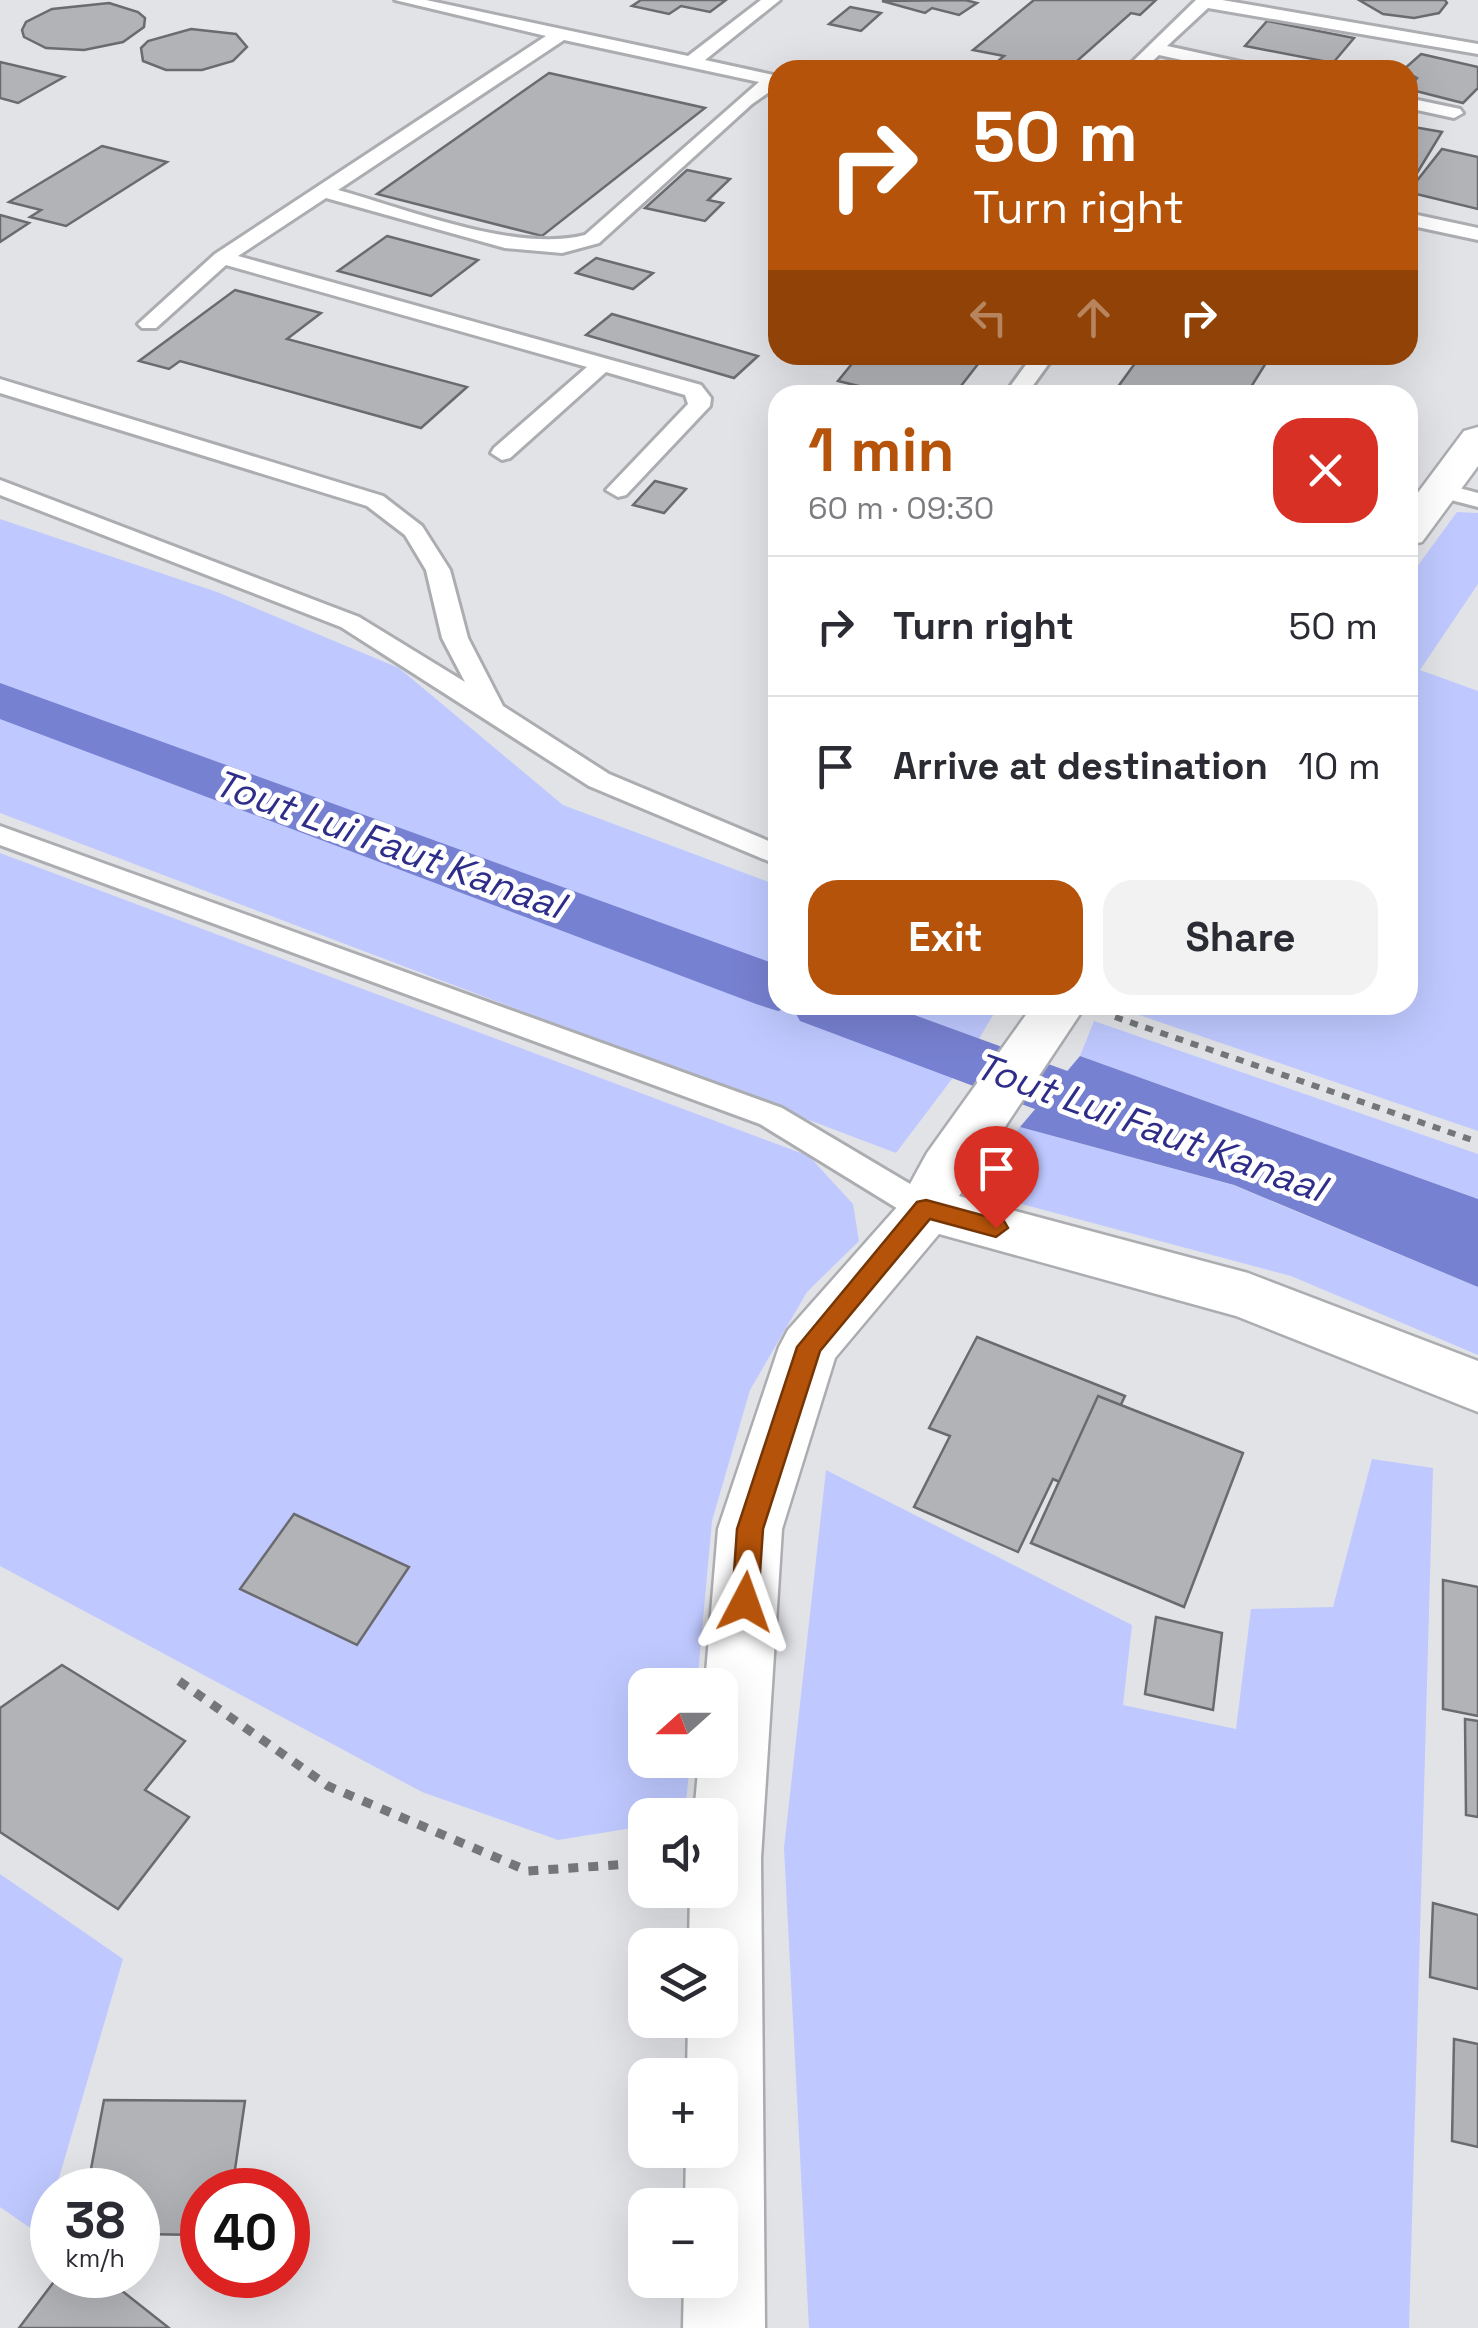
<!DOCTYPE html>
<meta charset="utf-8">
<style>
body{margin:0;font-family:"Space Grotesk",sans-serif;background:#f2f2f3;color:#2b2b33;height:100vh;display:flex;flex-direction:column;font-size:38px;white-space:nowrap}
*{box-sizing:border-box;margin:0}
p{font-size:32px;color:#7c7c81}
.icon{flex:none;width:55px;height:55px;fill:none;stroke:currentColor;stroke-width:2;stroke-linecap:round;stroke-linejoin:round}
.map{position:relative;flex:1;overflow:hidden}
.details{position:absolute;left:768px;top:385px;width:650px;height:630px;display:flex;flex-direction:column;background:#fff;border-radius:30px;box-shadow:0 10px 40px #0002}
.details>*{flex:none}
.hud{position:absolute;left:768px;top:60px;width:650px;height:305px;border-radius:30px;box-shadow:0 10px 40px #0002;background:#b45309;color:#fff;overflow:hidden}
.needle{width:65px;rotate:249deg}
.controls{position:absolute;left:628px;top:1668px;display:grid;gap:20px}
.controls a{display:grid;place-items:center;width:110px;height:110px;border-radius:20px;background:#fff;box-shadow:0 10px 40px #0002;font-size:50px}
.speed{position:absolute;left:30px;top:2168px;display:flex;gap:20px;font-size:50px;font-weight:700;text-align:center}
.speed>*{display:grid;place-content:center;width:130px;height:130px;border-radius:50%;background:#fff;box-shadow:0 10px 40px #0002;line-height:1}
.speed small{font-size:25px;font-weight:400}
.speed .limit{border:15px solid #d22;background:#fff;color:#111}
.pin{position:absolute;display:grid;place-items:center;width:85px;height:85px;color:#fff;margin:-102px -42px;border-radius:50% 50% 50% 0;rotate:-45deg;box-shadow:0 0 10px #0007}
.pin .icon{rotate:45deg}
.me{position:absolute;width:110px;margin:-55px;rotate:4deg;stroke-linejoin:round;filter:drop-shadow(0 0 8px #0008)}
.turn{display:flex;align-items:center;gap:35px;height:210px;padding:0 40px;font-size:45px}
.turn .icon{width:130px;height:130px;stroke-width:2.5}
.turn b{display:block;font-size:70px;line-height:85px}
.lanes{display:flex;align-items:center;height:95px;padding:0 40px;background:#0003;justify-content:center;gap:50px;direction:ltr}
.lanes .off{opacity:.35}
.round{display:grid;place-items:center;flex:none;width:105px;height:105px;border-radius:30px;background:#f2f2f3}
.headline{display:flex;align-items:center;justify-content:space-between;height:170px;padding:0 40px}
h1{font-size:60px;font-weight:700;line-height:75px;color:#b45309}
.primary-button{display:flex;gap:20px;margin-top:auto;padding:20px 40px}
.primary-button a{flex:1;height:115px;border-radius:30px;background:#b45309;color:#fff;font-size:40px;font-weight:700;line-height:115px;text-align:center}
.primary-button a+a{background:#f2f2f3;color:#2b2b33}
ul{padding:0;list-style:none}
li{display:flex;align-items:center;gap:30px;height:140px;padding:0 40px;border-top:2px solid #e1e1e2}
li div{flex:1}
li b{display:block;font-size:38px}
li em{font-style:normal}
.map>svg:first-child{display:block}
.green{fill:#bfc9ff}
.water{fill:#7781d1}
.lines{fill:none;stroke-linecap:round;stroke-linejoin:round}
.canal{fill:#7781d1;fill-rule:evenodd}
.building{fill:#b2b3b7;stroke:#6b6b6f;stroke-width:2.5}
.lane-casing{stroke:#acadb1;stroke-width:6}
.secondary-casing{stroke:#acadb1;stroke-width:5}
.path-far1{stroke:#757678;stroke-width:6;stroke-dasharray:8 8;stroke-linecap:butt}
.path{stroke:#757678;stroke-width:9;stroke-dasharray:10 10;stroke-linecap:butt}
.lane{fill:#fff;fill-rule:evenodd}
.secondary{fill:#fff;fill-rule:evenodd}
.route{fill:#b45309;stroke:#753606;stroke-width:2.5}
.labels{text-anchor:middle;stroke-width:10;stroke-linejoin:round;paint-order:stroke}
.water-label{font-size:38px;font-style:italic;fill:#2f2d8a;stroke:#fff}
</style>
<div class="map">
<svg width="1478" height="2328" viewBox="0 0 1478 2328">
<rect width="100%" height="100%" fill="#e2e3e7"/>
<g class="green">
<polygon points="1457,512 1478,513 1478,584 1420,670 1478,691 1478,1131 1110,1005 1408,1005 1408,579"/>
<polygon points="0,519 217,592 399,668 563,805 777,885 778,1005 999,1005 967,1059 896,1153 0,813"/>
<polygon points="0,853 809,1156 853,1204 859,1241 807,1292 750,1390 712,1521 697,1685 645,1685 645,1760 690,1760 685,1815 645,1815 645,1826 558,1840 422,1792 0,1566"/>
<polygon points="1094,1021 1478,1154 1478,1199 1080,1056"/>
<polygon points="1020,1127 1233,1185 1478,1287 1478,1355 1291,1276 969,1190"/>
<polygon points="1372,1459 1433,1468 1409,2328 809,2328 784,1848 826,1470 1132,1625 1123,1705 1236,1729 1251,1609 1333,1607"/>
<polygon points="0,1874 123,1959 42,2236 0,2207"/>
</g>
<polygon class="water" points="1080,1056 1478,1199 1478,1287 1234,1185 1020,1127"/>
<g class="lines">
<polygon class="canal" points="0,683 778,965 778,1005 887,1005 1158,1104 1168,1121 1158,1138 1135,1146 1112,1138 800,1021 792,1007 778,1011 756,1004 0,719"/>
</g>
<g class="building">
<polygon points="641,0 726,0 710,12 681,6 669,14 632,6"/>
<polygon points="965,0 977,3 959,15 932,8 925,13 882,1"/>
<polygon points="1034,0 1156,0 1140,15 1131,13 1067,70 1033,65 1030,68 998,61 1004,56 973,50"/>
<polygon points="1359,0 1445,0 1447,3 1439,13 1414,18 1383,14"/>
<polygon points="109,3 138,12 145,18 144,27 123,42 84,50 46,48 24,37 22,30 26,22 52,9"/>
<polygon points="850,7 881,13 861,31 829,24"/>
<polygon points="1267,21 1354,38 1333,63 1245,46"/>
<polygon points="191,29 236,34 247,47 233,61 202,70 166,70 143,61 141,48 148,41"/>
<polygon points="1421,54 1478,67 1478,88 1463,103 1408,89 1417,78 1403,70"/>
<polygon points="0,62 64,77 18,103 0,98"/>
<polygon points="549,73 705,108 542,236 377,194"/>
<polygon points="1408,126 1442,132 1408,188"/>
<polygon points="102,146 167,162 66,226 30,217 41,210 9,202"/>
<polygon points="1442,149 1478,157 1478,209 1408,192"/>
<polygon points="687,170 730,179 708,200 723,203 705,221 645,208"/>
<polygon points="0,215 29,223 0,242"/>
<polygon points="387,236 478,260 431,296 338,271"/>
<polygon points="596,258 653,273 633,289 576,273"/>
<polygon points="235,290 321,313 287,339 467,387 421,428 180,361 169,369 139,361"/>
<polygon points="612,314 758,356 734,378 586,335"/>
<polygon points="859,355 985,355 954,395 896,395 838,381"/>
<polygon points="1141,355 1271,355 1246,395 1112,395"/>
<polygon points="655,481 686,489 664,513 633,505"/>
<polygon points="977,1337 1125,1396 1080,1491 1053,1479 1018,1552 914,1507 950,1436 929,1428"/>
<polygon points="1098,1396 1243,1453 1184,1607 1031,1543"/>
<polygon points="294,1514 409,1567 357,1645 240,1589"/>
<polygon points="1443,1580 1478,1587 1478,1716 1443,1709"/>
<polygon points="1156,1617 1222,1633 1213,1710 1145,1694"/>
<polygon points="62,1665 185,1741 145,1790 189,1817 118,1909 0,1832 0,1708"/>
<polygon points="1465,1719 1478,1721 1478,1817 1466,1815"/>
<polygon points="1433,1903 1478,1915 1478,1989 1430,1977"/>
<polygon points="1454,2039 1478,2044 1478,2147 1452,2141"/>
<polygon points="104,2100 245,2101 232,2190 202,2190 202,2235 138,2234 138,2190 87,2190"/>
<polygon points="59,2275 102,2275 169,2328 19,2328"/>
</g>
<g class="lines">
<defs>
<g id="lane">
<path d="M395,0H426L688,56L761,0H780L705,60L778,76V86L752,104L599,243L562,253L505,248L326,198L238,256L701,385L711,398L710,406L626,495L618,497L606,490L688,404L685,395L606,372L510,458L502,460L491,453L494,448L587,367L226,265L156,328H142L138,324L215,254L546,36ZM564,40L759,82L585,235C516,253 407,209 338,190Z"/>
<polygon points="1196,0 1222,0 1478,44 1478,54 1208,8 1167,46 1259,66 1262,70 1228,70 1159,55 1143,70 1124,70"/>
<polygon points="1408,98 1460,109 1463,113 1454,118 1408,108"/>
<polygon points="1408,213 1478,228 1478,240 1408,225"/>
<polygon points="1033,355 1055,355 1026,395 1004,395"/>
<polygon points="0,379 383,496 422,526 450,570 468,638 503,706 609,774 778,845 778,865 589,786 341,627 0,495 0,480 359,617 465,682 442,638 426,570 405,535 367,506 0,393"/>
<polygon points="1440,483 1478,493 1478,507 1432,495 1428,490 1432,485"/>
<polygon points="0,826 782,1108 937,1200 942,1209 937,1218 925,1222 913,1218 760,1124 0,845"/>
</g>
<g id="secondary">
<polygon points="1478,427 1478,466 1422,542 1408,545 1408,506 1464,431"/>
<polygon points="1033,1005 1086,1005 959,1196 1248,1273 1478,1361 1478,1412 1236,1316 939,1234 835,1358 782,1529 761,1858 765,2328 683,2328 684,2280 720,2280 720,2205 685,2205 686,2150 720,2150 720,2075 687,2075 688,2020 720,2020 720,1945 689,1945 690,1890 720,1890 720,1815 694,1815 699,1760 720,1760 720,1685 705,1685 718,1529 779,1347 788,1330 898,1206 927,1153"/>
</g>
</defs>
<use href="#lane" class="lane-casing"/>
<use href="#secondary" class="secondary-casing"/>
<polyline class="path-far1" points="1115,1017 1478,1142"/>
<polyline class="path" points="179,1681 328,1786 528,1871 645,1863"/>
<use href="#lane" class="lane"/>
<use href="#secondary" class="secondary"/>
</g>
<polygon class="route" points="926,1200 1004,1221 1008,1228 996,1237 930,1219 820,1351 763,1529 758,1602 755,1611 745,1614 735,1611 732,1602 737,1529 797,1347 917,1202"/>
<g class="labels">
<g class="water-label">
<text transform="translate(389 844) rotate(20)" y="13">Tout Lui Faut Kanaal</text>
<text transform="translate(1150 1127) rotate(20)" y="13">Tout Lui Faut Kanaal</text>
</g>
</g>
</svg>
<div class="controls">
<a><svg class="needle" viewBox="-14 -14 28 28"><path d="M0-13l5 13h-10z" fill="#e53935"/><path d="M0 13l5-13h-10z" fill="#7c7c81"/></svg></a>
<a><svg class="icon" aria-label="sound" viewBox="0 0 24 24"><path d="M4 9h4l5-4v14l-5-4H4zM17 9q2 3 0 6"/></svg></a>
<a><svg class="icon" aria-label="layers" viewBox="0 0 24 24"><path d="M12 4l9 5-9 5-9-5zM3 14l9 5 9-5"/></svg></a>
<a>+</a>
<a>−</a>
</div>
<div class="speed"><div>38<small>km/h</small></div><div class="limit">40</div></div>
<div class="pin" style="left:996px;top:1228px;background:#d93025"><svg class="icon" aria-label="arrive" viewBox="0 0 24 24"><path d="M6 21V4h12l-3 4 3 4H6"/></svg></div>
<svg class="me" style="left:745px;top:1602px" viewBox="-20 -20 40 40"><path d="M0-17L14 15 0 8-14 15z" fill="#b45309" stroke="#fff" stroke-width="4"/></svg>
<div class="hud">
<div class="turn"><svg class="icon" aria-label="right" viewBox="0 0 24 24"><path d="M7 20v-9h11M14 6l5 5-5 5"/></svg><div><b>50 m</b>Turn right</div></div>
<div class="lanes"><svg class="icon off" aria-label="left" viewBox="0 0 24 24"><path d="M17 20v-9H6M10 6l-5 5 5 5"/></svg><svg class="icon off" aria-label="ahead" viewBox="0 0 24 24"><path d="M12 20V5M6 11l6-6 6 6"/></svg><svg class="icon" aria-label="right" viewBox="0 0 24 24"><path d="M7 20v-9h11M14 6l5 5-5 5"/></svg></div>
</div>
<section class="details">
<div class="headline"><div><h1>1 min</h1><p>60 m · 09:30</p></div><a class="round" style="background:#d93025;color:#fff"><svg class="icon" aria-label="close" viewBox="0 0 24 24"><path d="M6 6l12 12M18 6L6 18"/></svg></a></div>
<ul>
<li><svg class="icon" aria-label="right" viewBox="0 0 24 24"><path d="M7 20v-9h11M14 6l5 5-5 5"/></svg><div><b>Turn right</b></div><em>50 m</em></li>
<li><svg class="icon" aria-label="arrive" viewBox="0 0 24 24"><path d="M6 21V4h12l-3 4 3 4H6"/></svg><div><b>Arrive at destination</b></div><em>10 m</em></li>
</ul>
<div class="primary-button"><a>Exit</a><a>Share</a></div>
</section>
</div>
